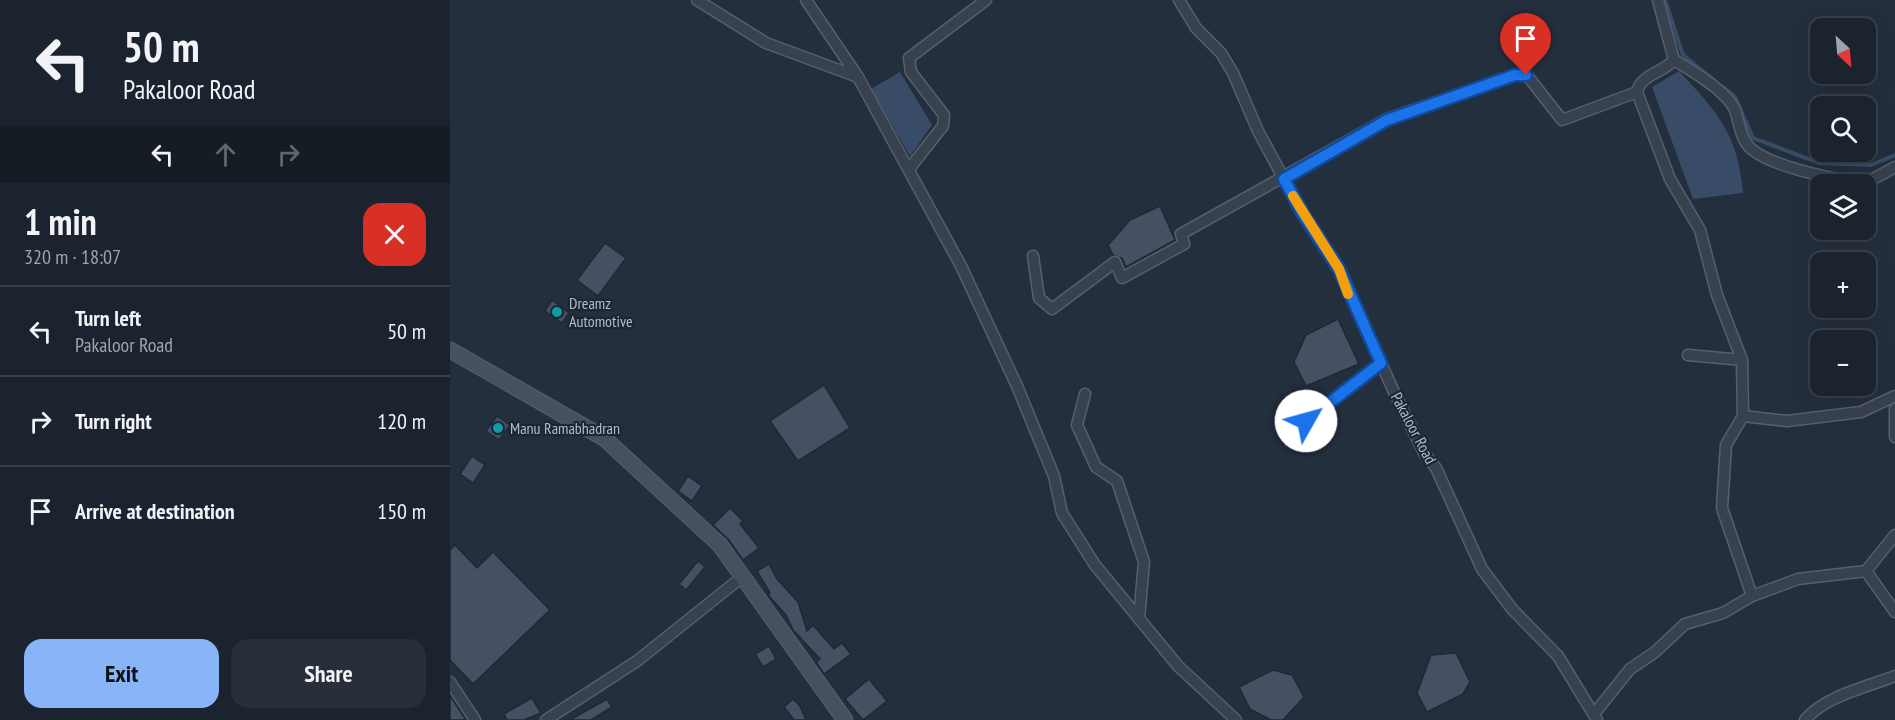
<!DOCTYPE html>
<meta charset="utf-8">
<style>
body{margin:0;font-family:"PT Sans Narrow",sans-serif;background:#282f3a;color:#f1f3f6;height:100vh;display:flex;flex-direction:column;font-size:22px;white-space:nowrap}
*{box-sizing:border-box;margin:0}
p{font-size:20px;color:#a0a4aa}
.icon{flex:none;width:33px;height:33px;fill:none;stroke:currentColor;stroke-width:2;stroke-linecap:round;stroke-linejoin:round}
.map{position:relative;flex:1;overflow:hidden}
.panel{display:flex;flex-direction:column;background:#1b232e;width:450px}
.panel>*{flex:none}
.guide{background:#1b232e;color:#f1f3f6;overflow:hidden}
.needle{width:39px;rotate:154deg}
.fabs{position:absolute;left:1360px;top:18px;display:grid;gap:12px}
.fabs a{display:grid;place-items:center;width:66px;height:66px;border-radius:12px;background:#1b232e;box-shadow:0 6px 24px #0002,0 0 0 2px #39404a;font-size:30px}
.pin{position:absolute;display:grid;place-items:center;width:51px;height:51px;color:#fff;margin:-62px -26px;border-radius:50% 50% 50% 0;rotate:-45deg;box-shadow:0 0 6px #0007}
.pin .icon{rotate:45deg}
.me{position:absolute;width:66px;margin:-33px;rotate:52deg;stroke-linejoin:round;filter:drop-shadow(0 0 4px #0008)}
.turn{display:flex;align-items:center;gap:21px;height:126px;padding:0 24px;font-size:27px}
.turn .icon{width:78px;height:78px;stroke-width:2.5}
.turn b{display:block;font-size:42px;line-height:51px}
.lanes{display:flex;align-items:center;height:57px;padding:0 24px;background:#0003;justify-content:center;gap:30px;direction:ltr}
.lanes .off{opacity:.35}
.round{display:grid;place-items:center;flex:none;width:63px;height:63px;border-radius:18px;background:#282f3a}
.overview{display:flex;align-items:center;justify-content:space-between;height:102px;padding:0 24px}
h1{font-size:36px;font-weight:600;line-height:45px}
.cta{display:flex;gap:12px;margin-top:auto;padding:12px 24px}
.cta a{flex:1;height:69px;border-radius:18px;background:#8ab4f8;color:#111;font-size:24px;font-weight:600;line-height:69px;text-align:center}
.cta a+a{background:#282f3a;color:#f1f3f6}
ul{padding:0;list-style:none}
li{display:flex;align-items:center;gap:18px;height:90px;padding:0 24px;border-top:2px solid #39404a}
li div{flex:1}
li b{display:block;font-size:22px}
li em{font-style:normal}
main{display:flex;flex:1;min-height:0}
.map>svg:first-child{display:block}
.water{fill:#394c67}
.lines{fill:none;stroke-linecap:round;stroke-linejoin:round}
.stream{stroke:#394c67;stroke-width:4}
.building{fill:#455162;stroke:#1f2835;stroke-width:1.5}
.street-casing{stroke:#565f6c;stroke-width:13}
.secondary-casing{stroke:#565f6c;stroke-width:17}
.street{stroke:#38414e;stroke-width:10}
.secondary{stroke:#465061;stroke-width:15}
.route-casing{stroke:#114b97;stroke-width:15}
.route{stroke:#1a73e8;stroke-width:10}
.slow{stroke:#f59e0b;stroke-width:10}
.culture-dot{fill:#0f9aa8;stroke:#1d2633;stroke-width:2}
.labels{text-anchor:middle;stroke-width:4.5;stroke-linejoin:round;paint-order:stroke}
.poi-label{font-size:16px;fill:#b4bcc9;stroke:#1d2633;text-anchor:start}
.street-label{font-size:16px;fill:#b4bcc9;stroke:#1d2633}
</style>
<main>
<section class="panel">
<div class="guide">
<div class="turn"><svg class="icon" aria-label="left" viewBox="0 0 24 24"><path d="M17 20v-9H6M10 6l-5 5 5 5"/></svg><div><b>50 m</b>Pakaloor Road</div></div>
<div class="lanes"><svg class="icon" aria-label="left" viewBox="0 0 24 24"><path d="M17 20v-9H6M10 6l-5 5 5 5"/></svg><svg class="icon off" aria-label="ahead" viewBox="0 0 24 24"><path d="M12 20V5M6 11l6-6 6 6"/></svg><svg class="icon off" aria-label="right" viewBox="0 0 24 24"><path d="M7 20v-9h11M14 6l5 5-5 5"/></svg></div>
</div>
<div class="overview"><div><h1>1 min</h1><p>320 m · 18:07</p></div><a class="round" style="background:#d93025;color:#fff"><svg class="icon" aria-label="close" viewBox="0 0 24 24"><path d="M6 6l12 12M18 6L6 18"/></svg></a></div>
<ul>
<li><svg class="icon" aria-label="left" viewBox="0 0 24 24"><path d="M17 20v-9H6M10 6l-5 5 5 5"/></svg><div><b>Turn left</b><p>Pakaloor Road</p></div><em>50 m</em></li>
<li><svg class="icon" aria-label="right" viewBox="0 0 24 24"><path d="M7 20v-9h11M14 6l5 5-5 5"/></svg><div><b>Turn right</b></div><em>120 m</em></li>
<li><svg class="icon" aria-label="arrive" viewBox="0 0 24 24"><path d="M6 21V4h12l-3 4 3 4H6"/></svg><div><b>Arrive at destination</b></div><em>150 m</em></li>
</ul>
<div class="cta"><a>Exit</a><a>Share</a></div>
</section>
<div class="map">
<svg width="1445" height="720" viewBox="0 0 1445 720">
<rect width="100%" height="100%" fill="#242f3e"/>
<g class="water">
<path d="M1229,71C1268,113 1288,134 1293,193L1243,199L1202,87Z"/>
<polygon points="450,72 482,125 460,156 421,89"/>
</g>
<g class="lines">
<g class="stream">
<polyline points="1215,0 1233,55 1265,81"/>
<polyline points="1273,87 1285,97 1303,138 1369,163 1421,165 1445,155"/>
</g>
</g>
<g class="building">
<polygon points="710,206 725,240 676,267 672,258 663,255 658,245 680,220"/>
<polygon points="155,243 176,258 148,296 127,280"/>
<polygon points="102,300 119,313 112,323 95,311"/>
<polygon points="888,319 909,364 856,386 844,362 856,335"/>
<polygon points="374,385 400,428 348,461 320,421"/>
<polygon points="47,416 60,425 49,440 36,431"/>
<polygon points="22,456 35,465 23,483 10,474"/>
<polygon points="238,476 252,486 242,501 228,491"/>
<polygon points="280,508 293,521 290,524 309,548 293,560 278,539 263,525"/>
<polygon points="5,545 27,568 43,552 100,610 23,684 0,660 0,550"/>
<polygon points="248,561 255,567 236,590 229,584"/>
<polygon points="319,564 327,579 348,602 357,631 363,625 384,649 392,643 401,654 374,674 366,662 370,659 343,630 336,615 318,595 320,593 307,571"/>
<polygon points="319,646 326,659 313,667 305,654"/>
<polygon points="1006,653 1020,682 1013,694 977,712 967,693 981,655"/>
<polygon points="823,670 842,675 854,697 833,720 821,720 800,709 789,687"/>
<polygon points="419,679 437,701 413,720 395,699"/>
<polygon points="0,697 3,700 16,720 0,720"/>
<polygon points="82,698 91,713 74,720 57,720 54,714"/>
<polygon points="157,699 162,707 141,720 120,720"/>
<polygon points="343,699 350,706 356,720 344,720 334,707"/>
</g>
<g class="lines">
<defs>
<g id="street">
<polyline points="247,0 316,43 408,77 511,266 567,386 604,476 612,513 645,565 728,666 786,720"/>
<polyline points="356,0 408,77"/>
<polyline points="729,0 746,28 771,53 783,73 808,131 853,214 889,269 944,392 974,453 986,468 1032,569 1062,609 1108,656 1147,720"/>
<path d="M1208,0L1224,60C1241,70 1277,91 1285,110C1290,124 1290,141 1304,151C1327,168 1382,178 1411,184"/>
<path d="M1224,60C1213,73 1191,74 1187,92L1220,179L1250,230L1267,295L1292,360"/>
<polyline points="459,169 493,126 494,115 461,72 459,58 536,0"/>
<polyline points="1414,184 1445,167"/>
<polyline points="583,256 589,298 602,309 665,262 672,278 734,244 731,234 937,119 1065,75 1076,74 1112,120 1187,92"/>
<polyline points="1238,355 1292,360 1293,416 1337,421 1411,412 1445,396"/>
<polyline points="635,394 627,425 646,467 667,481 694,562 689,619"/>
<polyline points="1445,409 1445,437"/>
<polyline points="1293,416 1276,445 1272,508 1302,596"/>
<polyline points="856,421 931,363"/>
<polyline points="1416,571 1445,612"/>
<polyline points="0,682 25,720"/>
<polyline points="1144,714 1180,669 1205,652 1235,624 1273,613 1302,596 1348,579 1416,571 1445,535"/>
<polyline points="96,720 187,661 292,577"/>
<path d="M1355,720C1375,696 1417,687 1445,676"/>
</g>
<polyline id="secondary" points="0,350 154,438 270,545 395,720"/>
</defs>
<use href="#street" class="street-casing"/>
<use href="#secondary" class="secondary-casing"/>
<use href="#street" class="street"/>
<use href="#secondary" class="secondary"/>
</g>
<g class="lines">
<defs>
<polyline id="route" points="856,421 931,363 889,269 853,214 834,179 937,120 1065,75 1076,75"/>
</defs>
<use href="#route" class="route-casing"/>
<use href="#route" class="route"/>
<polyline class="slow" points="843,196 889,269 898,294"/>
</g>
<g class="culture-dot">
<circle cx="107" cy="312" r="6"/>
<circle cx="48" cy="428" r="6"/>
</g>
<g class="labels">
<g class="poi-label">
<text x="119" y="309">Dreamz<tspan x="119" dy="18">Automotive</tspan></text>
<text x="60" y="434">Manu Ramabhadran</text>
</g>
<g class="street-label">
<text transform="translate(964 428) rotate(62)" y="6">Pakaloor Road</text>
</g>
</g>
</svg>
<div class="fabs">
<a><svg class="needle" viewBox="-14 -14 28 28"><path d="M0-13l5 13h-10z" fill="#e53935"/><path d="M0 13l5-13h-10z" fill="#a0a4aa"/></svg></a>
<a><svg class="icon" aria-label="search" viewBox="0 0 24 24"><circle cx="10" cy="10" r="6"/><path d="M15 15l6 6"/></svg></a>
<a><svg class="icon" aria-label="layers" viewBox="0 0 24 24"><path d="M12 4l9 5-9 5-9-5zM3 14l9 5 9-5"/></svg></a>
<a>+</a>
<a>−</a>
</div>
<div class="pin" style="left:1076px;top:75px;background:#d93025"><svg class="icon" aria-label="arrive" viewBox="0 0 24 24"><path d="M6 21V4h12l-3 4 3 4H6"/></svg></div>
<svg class="me" style="left:856px;top:421px" viewBox="-20 -20 40 40"><circle r="19" fill="#fff"/><path d="M0-13L10 11 0 6-10 11z" fill="#1a73e8"/></svg>
</div>
</main>
